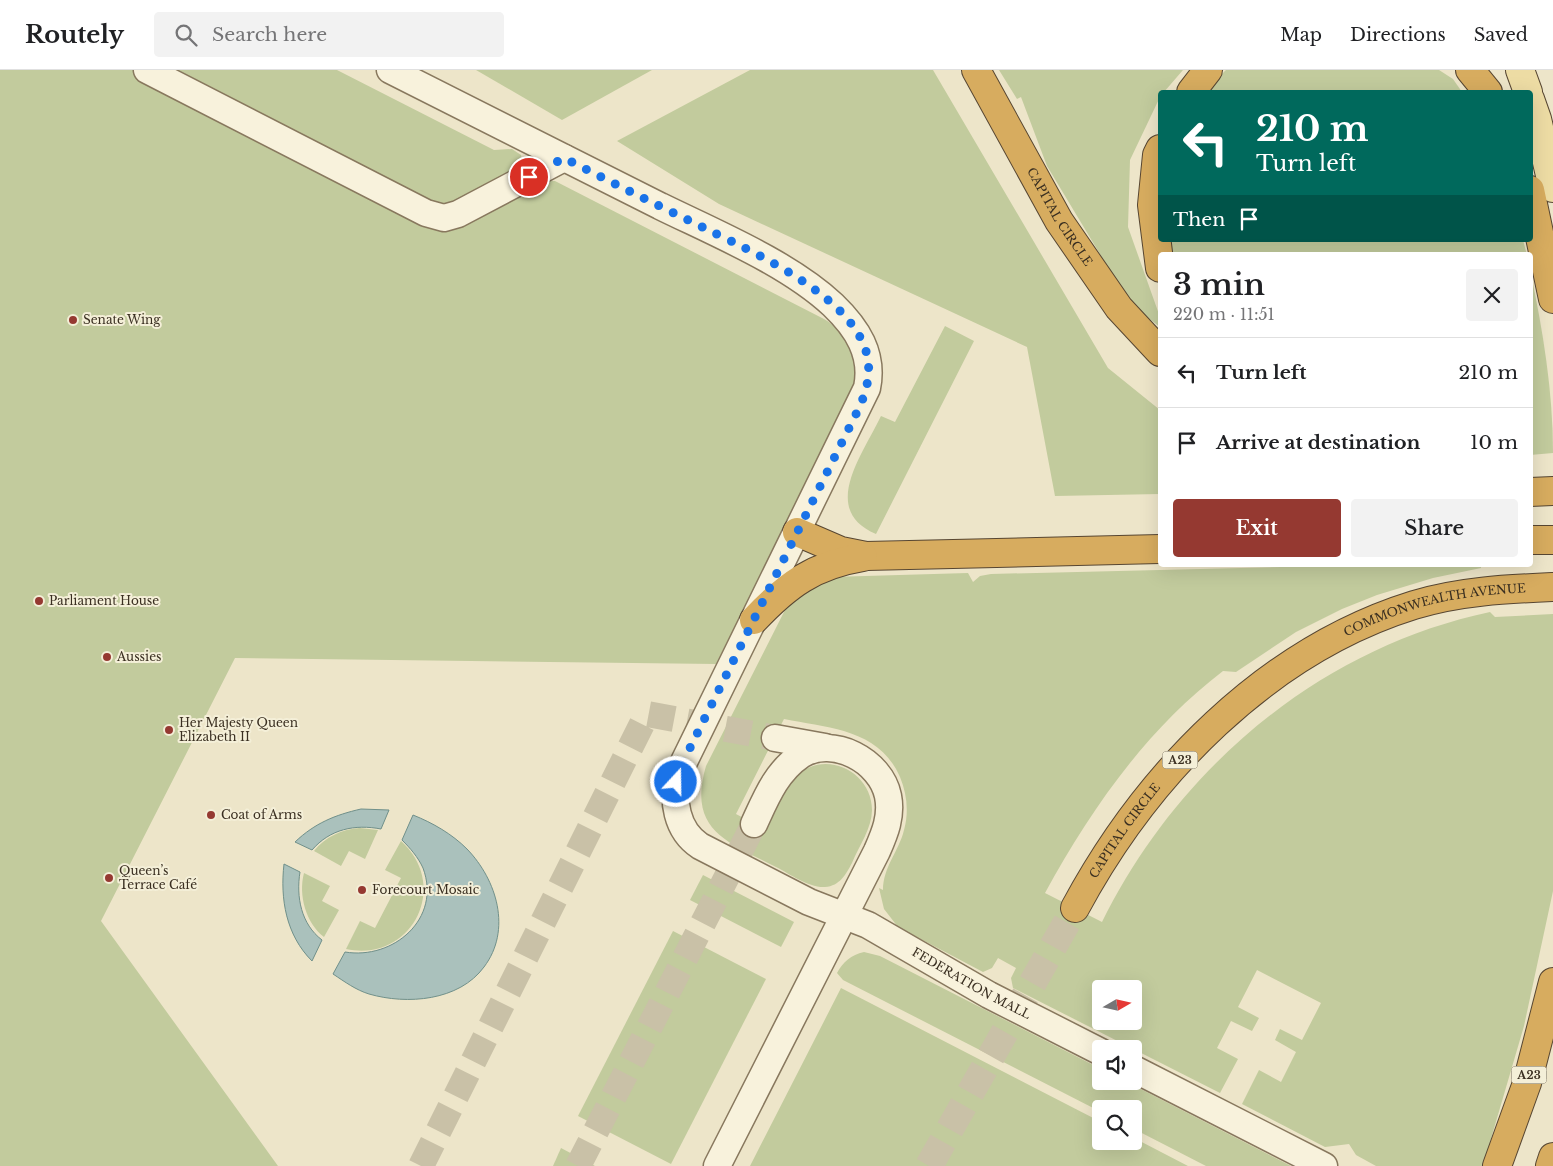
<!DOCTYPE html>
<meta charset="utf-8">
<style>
body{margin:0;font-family:"Libre Baskerville",serif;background:#f2f2f2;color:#202124;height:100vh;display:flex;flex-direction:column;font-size:19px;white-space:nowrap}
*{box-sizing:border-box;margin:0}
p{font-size:16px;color:#757577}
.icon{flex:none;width:28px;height:28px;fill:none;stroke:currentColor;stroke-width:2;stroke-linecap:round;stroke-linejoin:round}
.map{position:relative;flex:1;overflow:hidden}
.drawer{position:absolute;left:1158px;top:182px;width:375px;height:315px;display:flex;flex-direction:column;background:#fff;border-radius:5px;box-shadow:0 5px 20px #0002}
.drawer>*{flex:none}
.hud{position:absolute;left:1158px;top:20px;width:375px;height:152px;border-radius:5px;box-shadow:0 5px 20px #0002;background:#00695c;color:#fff;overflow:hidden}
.needle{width:32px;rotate:81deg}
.controls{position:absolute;left:1092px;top:910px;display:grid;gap:10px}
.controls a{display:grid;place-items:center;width:50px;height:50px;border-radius:5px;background:#fff;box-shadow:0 5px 20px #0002;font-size:25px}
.pin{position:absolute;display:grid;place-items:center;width:42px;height:42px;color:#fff;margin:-21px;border:2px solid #fff;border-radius:50%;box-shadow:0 1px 5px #0007}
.me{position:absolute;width:55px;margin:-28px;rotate:21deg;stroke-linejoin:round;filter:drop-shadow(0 0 4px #0008)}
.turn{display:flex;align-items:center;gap:18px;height:105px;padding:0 15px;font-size:22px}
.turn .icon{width:65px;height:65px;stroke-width:2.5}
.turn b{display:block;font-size:35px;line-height:42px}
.then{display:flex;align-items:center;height:48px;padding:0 15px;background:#0003;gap:10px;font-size:19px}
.round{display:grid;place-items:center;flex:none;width:52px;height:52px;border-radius:5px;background:#f2f2f2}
.headline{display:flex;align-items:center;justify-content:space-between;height:85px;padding:0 15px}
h1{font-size:30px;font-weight:600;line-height:38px}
.button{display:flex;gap:10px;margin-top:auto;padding:10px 15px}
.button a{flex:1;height:58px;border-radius:5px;background:#953931;color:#fff;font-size:20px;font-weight:600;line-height:58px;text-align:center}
.button a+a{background:#f2f2f2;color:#202124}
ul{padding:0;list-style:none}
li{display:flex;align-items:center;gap:15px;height:70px;padding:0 15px;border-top:1px solid #e0e0e0}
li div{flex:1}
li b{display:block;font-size:19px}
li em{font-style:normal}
header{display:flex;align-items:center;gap:30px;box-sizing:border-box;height:70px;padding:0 25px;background:#fff;border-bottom:1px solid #e0e0e0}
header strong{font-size:24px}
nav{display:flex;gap:28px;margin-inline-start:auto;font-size:18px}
.search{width:350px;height:45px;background:#f2f2f2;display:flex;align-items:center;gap:12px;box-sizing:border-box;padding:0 18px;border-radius:5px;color:#757577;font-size:19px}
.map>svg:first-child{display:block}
.green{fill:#c2cb9d;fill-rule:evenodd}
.water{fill:#aac1bc;stroke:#70908a}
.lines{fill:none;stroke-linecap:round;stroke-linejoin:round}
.minor-tunnel{stroke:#c9c1a7;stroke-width:26;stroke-dasharray:26 13;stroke-linecap:butt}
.highway-tunnel{stroke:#c9c1a7;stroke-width:28;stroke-dasharray:28 14;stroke-linecap:butt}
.minor-casing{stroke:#88785e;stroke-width:29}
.major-casing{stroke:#574632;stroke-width:30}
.highway-casing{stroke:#574632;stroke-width:30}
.minor{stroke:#f8f2dc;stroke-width:26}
.major{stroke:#eddca4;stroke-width:28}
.highway{stroke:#d7ac5f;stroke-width:28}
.route{stroke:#1a73e8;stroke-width:9;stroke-dasharray:0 16.2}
.poi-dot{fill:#953931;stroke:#f4efd8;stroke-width:2}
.labels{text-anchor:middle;stroke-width:4;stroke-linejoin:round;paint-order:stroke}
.shield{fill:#f4efd8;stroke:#726958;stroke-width:1}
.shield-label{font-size:11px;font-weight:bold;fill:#3a2f21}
.street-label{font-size:12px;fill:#3a2f21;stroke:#f4efd8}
.poi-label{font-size:12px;fill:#3a2f21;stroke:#f4efd8;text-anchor:start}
</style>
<header>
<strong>Routely</strong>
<div class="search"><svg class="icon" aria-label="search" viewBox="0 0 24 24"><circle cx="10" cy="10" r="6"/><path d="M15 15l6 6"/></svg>Search here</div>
<nav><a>Map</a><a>Directions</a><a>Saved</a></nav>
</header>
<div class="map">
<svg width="1553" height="1096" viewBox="0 0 1553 1096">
<rect width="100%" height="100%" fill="#ede5c9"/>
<g class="green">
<path d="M0,0H337L494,80L512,79L521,85L523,94L491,112L555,111L824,249C856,268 861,294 851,327L716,594L235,588L101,851L278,1096H0Z"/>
<polygon points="476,0 652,0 562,50"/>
<polygon points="750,0 933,0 1108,298 1160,340 1160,424 1055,426 1027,277 719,134 617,71"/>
<polygon points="999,0 1183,0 1164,22 1160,22 1160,27 1130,90 1128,157 1160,247 1160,257 1130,234 1047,96 1021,27 1017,29"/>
<polygon points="1226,0 1439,0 1453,9 1462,22 1203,22"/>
<polygon points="1163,170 1523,170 1527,185 1164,185"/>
<path d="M1530,200C1543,260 1553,322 1553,383L1530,385Z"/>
<path d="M945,256L974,271L876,464C819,440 863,384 881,346L895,352Z"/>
<path d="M1365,495H1481V498L1433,508L1377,525L1342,539L1296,562L1236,602L1223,601C1146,660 1091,739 1045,823L1102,852C1178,698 1320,578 1490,542L1495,547L1553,544V821L1524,956L1483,1096H1376L1356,1085L1349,1074L1325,1077L1242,1034L1259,1000L1281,1012L1296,982L1275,970L1280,959L1302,970L1321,933L1257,900L1238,937L1259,948L1252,961L1231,951L1217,978L1238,989L1220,1023L1013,918L1011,908L1016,898L998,888L992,898L983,902L898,857L884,839L879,818L883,820C883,797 899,781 904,760C909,742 907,724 900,707C879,659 829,658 784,649L736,744L766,760C775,743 782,720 795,707C824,678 872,701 872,740C872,758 859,776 852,793C846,804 840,816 825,817C809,818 790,804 776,797C728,772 687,761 706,696L786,538L792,531L831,507L968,503L973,512L980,506L991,504ZM1101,919H1134V951H1101Z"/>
<path d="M360,758L378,760L365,789L349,781L341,796L314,781C325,767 342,759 360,758Z"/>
<path d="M401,771C451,816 412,893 346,879L360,851L375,858L401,808L385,800Z"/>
<path d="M304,803L330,816L322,831L339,840L324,867C306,853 298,825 304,803Z"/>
<polygon points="703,805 794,852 781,877 690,830"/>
<polygon points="673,861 766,909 671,1094 578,1046"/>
<path d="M864,882L880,886L1101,999V1011H1125L1291,1096H1206L1134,1059V1039H1101V1042L843,910L837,903C843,892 851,885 864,882Z"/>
<polygon points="841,918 1101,1052 1101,1071 1134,1071 1134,1068 1188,1096 750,1096"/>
<polygon points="561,1078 595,1096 553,1096"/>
</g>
<g class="water">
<path d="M361,739L389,740L381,759C355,754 330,759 312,780L295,772C315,753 335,745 361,739Z"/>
<path d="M413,745C433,753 452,764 467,779C497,810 512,860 484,897C459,931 407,935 369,924C356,920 345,912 333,904L345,882C393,890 442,849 423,798C418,787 410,778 402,770Z"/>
<path d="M284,794L300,802C296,827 301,854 322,870L312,891C286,865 280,829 284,794Z"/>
</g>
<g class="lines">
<g class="minor-tunnel">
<polyline points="421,1096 647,644 775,668"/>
<polyline points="578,1096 754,754"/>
</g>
<polyline class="highway-tunnel" points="929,1096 1075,838"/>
<defs>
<g id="minor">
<polyline points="147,0 426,143 444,148 458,144 564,88"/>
<path id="s1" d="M390,0C480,46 570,91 660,136C715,163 788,193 833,235C857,258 874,284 867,318L678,704C672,730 676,760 700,776L809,832L868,855L989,925L1101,982"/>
<polyline points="775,668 825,677"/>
<polyline points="1134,999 1324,1096"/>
<path d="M717,1096L877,781C885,763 892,746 888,726C881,691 833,665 801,685C776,702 766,728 754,754"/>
</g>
<g id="major">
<polyline points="1520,0 1528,22"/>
<polyline points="1530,29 1537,49 1553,118"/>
</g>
<g id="highway">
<path id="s2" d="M976,0L1059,151L1119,238L1160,282"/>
<polyline points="1470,0 1488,22"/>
<polyline points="1191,22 1208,0"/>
<polyline points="1160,79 1157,85 1152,135 1160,198"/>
<polyline points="1530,120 1553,229"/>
<polyline points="1530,422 1553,421"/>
<polyline points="797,462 841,481 866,486 1160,479"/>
<polyline points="1530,470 1553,470"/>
<path d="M754,550C787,515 814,495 863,487"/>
<path id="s3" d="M1075,838C1147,704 1266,581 1414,535C1459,521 1507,519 1553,517"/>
<polyline points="1497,1096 1527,1013 1553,912"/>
<polyline points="1550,1096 1553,1087"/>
</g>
</defs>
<use href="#minor" class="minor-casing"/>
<use href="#major" class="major-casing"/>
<use href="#highway" class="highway-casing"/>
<use href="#minor" class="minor"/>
<use href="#major" class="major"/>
<use href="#highway" class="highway"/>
</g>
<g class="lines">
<path class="route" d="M529,107L564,88C605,109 645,129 686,149C738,175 832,215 860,267C873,291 870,312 860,336L681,696L676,712"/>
</g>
<g class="poi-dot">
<circle cx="73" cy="250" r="5"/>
<circle cx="39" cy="531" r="5"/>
<circle cx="107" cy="587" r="5"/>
<circle cx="169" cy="660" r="5"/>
<circle cx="211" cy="745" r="5"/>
<circle cx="109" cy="808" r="5"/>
<circle cx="362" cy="820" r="5"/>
</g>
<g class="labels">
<g class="shield">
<rect x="1162.5" y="681.5" width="35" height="17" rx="4"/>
<rect x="1511.5" y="996.5" width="35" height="17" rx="4"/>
</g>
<g class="shield-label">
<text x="1180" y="694">A23</text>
<text x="1529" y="1009">A23</text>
</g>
<g class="street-label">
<text dy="4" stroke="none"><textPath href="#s2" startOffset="169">CAPITAL CIRCLE</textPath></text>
<text dy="4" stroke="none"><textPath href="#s3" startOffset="485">COMMONWEALTH AVENUE</textPath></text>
<text dy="4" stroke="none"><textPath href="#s3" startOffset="92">CAPITAL CIRCLE</textPath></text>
<text dy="4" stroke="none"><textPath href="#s1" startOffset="1411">FEDERATION MALL</textPath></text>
</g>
<g class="poi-label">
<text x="83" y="254">Senate Wing</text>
<text x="49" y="535">Parliament House</text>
<text x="117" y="591">Aussies</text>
<text x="179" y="657">Her Majesty Queen<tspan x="179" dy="14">Elizabeth II</tspan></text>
<text x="221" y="749">Coat of Arms</text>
<text x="119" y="805">Queen’s<tspan x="119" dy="14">Terrace Café</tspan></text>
<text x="372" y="824">Forecourt Mosaic</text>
</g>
</g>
</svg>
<div class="controls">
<a><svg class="needle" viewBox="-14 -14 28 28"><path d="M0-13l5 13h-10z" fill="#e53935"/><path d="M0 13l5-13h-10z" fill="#757577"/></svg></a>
<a><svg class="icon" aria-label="sound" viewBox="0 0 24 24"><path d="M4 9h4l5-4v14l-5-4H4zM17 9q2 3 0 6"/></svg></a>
<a><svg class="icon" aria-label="search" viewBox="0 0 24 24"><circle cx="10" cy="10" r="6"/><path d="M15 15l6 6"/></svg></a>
</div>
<div class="pin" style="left:529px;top:107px;background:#d93025"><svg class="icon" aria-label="arrive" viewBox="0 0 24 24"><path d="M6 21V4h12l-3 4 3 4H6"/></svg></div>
<svg class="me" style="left:676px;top:712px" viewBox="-20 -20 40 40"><circle r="17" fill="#1a73e8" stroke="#fff" stroke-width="3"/><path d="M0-11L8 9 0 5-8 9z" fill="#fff"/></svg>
<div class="hud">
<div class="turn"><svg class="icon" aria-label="left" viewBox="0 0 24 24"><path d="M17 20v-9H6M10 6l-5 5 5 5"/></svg><div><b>210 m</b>Turn left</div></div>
<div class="then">Then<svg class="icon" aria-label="arrive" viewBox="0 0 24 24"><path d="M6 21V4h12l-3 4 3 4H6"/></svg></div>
</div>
<section class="drawer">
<div class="headline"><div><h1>3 min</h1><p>220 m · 11:51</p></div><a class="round"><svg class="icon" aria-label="close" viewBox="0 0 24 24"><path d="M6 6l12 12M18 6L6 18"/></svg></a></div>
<ul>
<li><svg class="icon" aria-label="left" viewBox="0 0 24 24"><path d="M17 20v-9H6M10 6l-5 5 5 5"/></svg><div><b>Turn left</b></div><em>210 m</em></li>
<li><svg class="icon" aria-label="arrive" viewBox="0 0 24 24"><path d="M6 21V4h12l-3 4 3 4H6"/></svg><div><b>Arrive at destination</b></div><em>10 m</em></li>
</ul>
<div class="button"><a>Exit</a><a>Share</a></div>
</section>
</div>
